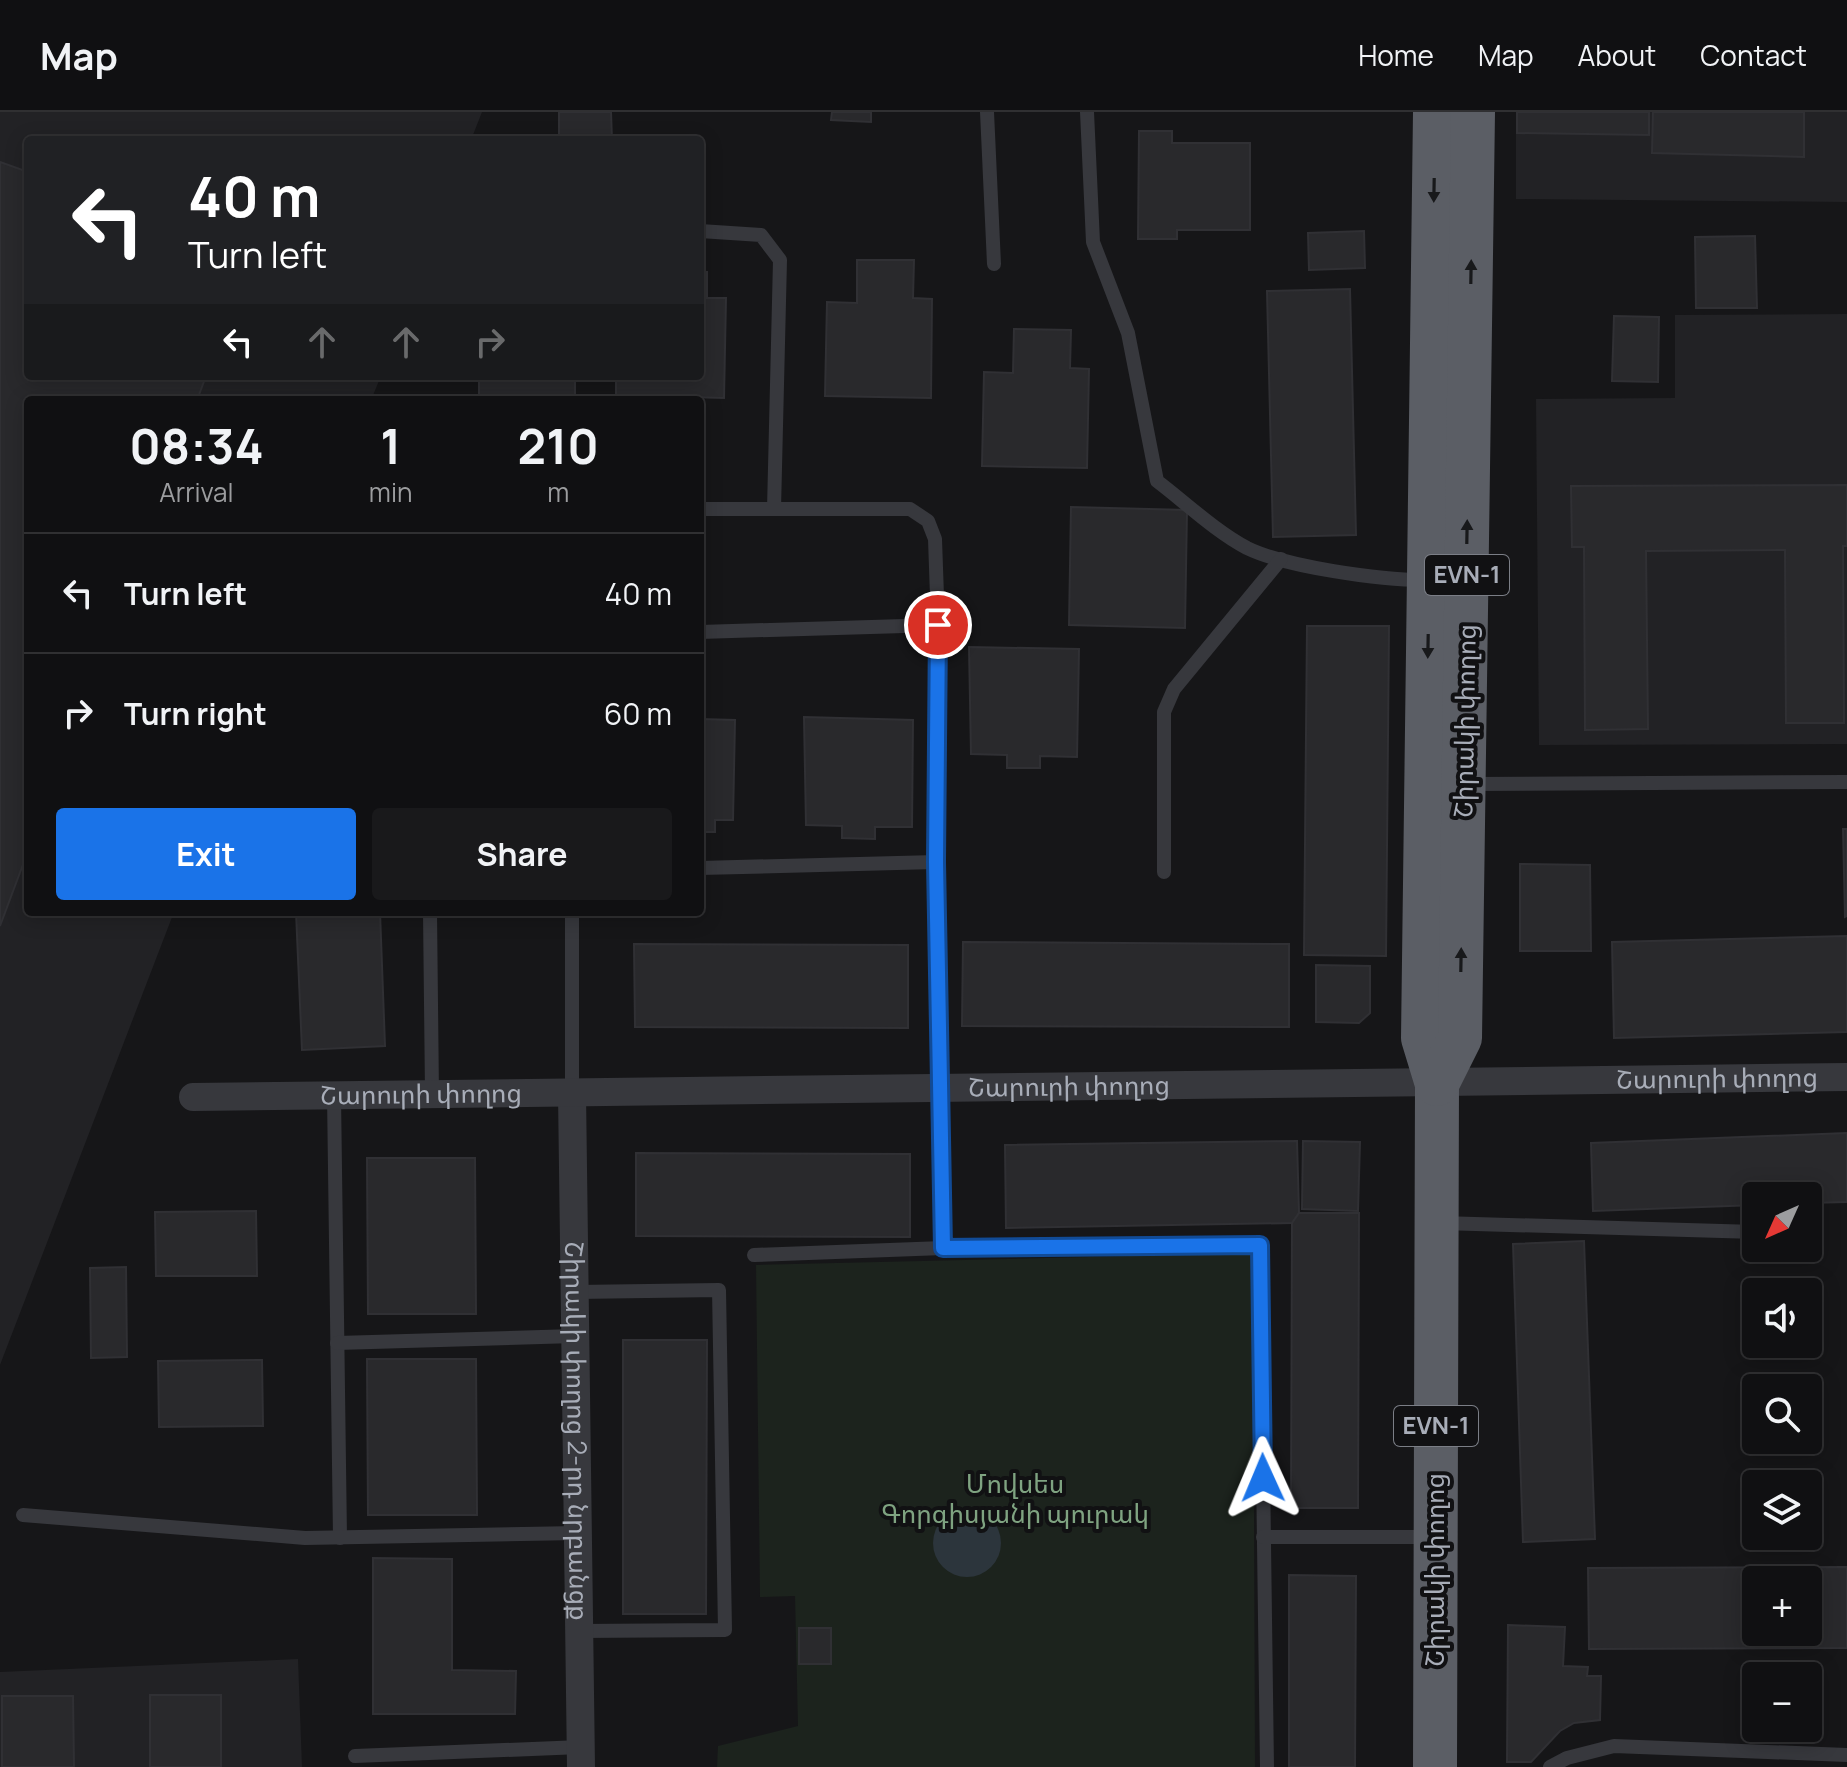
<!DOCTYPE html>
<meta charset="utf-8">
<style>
body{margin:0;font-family:Manrope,"Noto Sans Armenian",sans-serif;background:#19191b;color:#f1f3f6;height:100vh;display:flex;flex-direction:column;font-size:30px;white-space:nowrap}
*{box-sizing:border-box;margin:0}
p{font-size:26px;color:#9c9d9f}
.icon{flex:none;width:44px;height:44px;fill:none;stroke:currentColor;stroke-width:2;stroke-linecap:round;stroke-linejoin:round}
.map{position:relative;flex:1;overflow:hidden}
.side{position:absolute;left:24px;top:284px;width:680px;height:520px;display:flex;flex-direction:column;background:#101012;border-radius:8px;box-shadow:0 4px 20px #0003,0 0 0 2px #303032}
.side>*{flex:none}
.guide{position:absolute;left:24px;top:24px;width:680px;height:244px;border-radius:8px;box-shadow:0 4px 20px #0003,0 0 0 2px #303032;background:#202124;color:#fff;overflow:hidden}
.needle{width:52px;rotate:225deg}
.buttons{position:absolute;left:1742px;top:1070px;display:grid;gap:16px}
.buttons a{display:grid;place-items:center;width:80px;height:80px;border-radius:8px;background:#101012;box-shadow:0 4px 20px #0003,0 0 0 2px #303032;font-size:40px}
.pin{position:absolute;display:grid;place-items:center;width:68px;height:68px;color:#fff;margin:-34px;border:4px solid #fff;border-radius:50%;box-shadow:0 2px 8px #0007}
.me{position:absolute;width:88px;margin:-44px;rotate:359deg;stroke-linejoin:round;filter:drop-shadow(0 0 6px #0008)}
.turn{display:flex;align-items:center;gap:28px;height:168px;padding:0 32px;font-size:36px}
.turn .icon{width:104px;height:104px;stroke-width:2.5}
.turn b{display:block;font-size:56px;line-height:68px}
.lanes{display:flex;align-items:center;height:76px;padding:0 32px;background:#0003;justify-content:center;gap:40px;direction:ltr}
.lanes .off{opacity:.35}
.eta{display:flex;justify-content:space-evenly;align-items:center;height:136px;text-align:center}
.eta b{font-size:48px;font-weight:700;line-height:56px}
.cta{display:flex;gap:16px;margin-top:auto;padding:16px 32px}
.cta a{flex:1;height:92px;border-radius:8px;background:#1a73e8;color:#fff;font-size:32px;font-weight:700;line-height:92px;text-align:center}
.cta a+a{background:#19191b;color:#f1f3f6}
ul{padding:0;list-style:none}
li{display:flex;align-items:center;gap:24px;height:120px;padding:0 32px;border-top:2px solid #303032}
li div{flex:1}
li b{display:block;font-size:30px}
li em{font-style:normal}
header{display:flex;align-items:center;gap:48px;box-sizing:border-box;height:112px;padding:0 40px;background:#101012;border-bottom:2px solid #303032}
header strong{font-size:38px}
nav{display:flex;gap:44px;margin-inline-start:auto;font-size:28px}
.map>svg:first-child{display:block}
.built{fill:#222225}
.green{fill:#1c231d}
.water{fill:#2c353c}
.building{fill:#29292c;stroke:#303034;stroke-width:2;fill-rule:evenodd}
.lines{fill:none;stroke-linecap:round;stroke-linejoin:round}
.service{stroke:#37383d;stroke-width:14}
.minor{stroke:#37383d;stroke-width:28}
.trunk{stroke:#5b5e65;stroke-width:44}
.oneway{fill:#18191b}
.route-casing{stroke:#114b97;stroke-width:20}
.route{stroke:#1a73e8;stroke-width:14}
.labels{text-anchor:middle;stroke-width:8;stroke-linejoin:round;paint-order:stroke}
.shield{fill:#111113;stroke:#7b7e86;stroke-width:2}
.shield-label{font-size:24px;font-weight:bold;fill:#a8adb8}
.street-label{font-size:26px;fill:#a8adb8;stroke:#111113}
.park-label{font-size:26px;fill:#7fa381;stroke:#111113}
</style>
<header>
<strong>Map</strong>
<nav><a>Home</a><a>Map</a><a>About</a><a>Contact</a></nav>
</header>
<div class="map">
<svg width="1847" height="1655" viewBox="0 0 1847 1655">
<rect width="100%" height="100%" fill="#161618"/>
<g class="built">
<polygon points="0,0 482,0 471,28 28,28 28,264 381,264 371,288 28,288 28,800 174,800 0,1253"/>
<polygon points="1516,0 1847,0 1847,90 1516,87"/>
<polygon points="1847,202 1847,632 1539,633 1536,287 1675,286 1675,203"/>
<polygon points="298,1547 302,1655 0,1655 0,1560"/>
</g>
<polygon class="green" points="1253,1141 1255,1655 717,1655 718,1634 798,1614 795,1484 760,1485 756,1153"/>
<circle class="water" cx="967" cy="1431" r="34"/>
<g class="building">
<polygon points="559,0 611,0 612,28 559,28"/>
<polygon points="832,0 871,0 871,10 831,8"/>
<polygon points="1517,0 1649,0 1649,23 1517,21"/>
<polygon points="1653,0 1804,0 1804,45 1652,41"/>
<polygon points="1139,19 1172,19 1172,31 1250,31 1250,118 1177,118 1177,127 1138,127"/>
<polygon points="0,50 28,60 28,264 206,264 197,288 28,288 28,739 0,814"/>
<polygon points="1364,119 1365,156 1309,158 1308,121"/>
<polygon points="1755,124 1757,196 1696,196 1695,125"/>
<polygon points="857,148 914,148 913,186 932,187 931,286 825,284 827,190 857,191"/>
<polygon points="700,160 707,160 707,186 726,186 724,286 616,283 616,264 700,264"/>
<polygon points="1350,177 1356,423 1273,425 1267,179"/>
<polygon points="1614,204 1659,205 1658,270 1612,269"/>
<polygon points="1014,217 1071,218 1070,256 1089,257 1087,356 982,354 984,260 1013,261"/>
<rect x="479" y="264" width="96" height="24"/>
<polygon points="1847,373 1847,434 1843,434 1844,611 1786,611 1785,438 1646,439 1648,617 1585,618 1584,435 1572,435 1571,374"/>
<polygon points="1071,395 1187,398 1185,516 1069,513"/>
<polygon points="1307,514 1389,514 1386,844 1304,843"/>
<polygon points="969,535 1079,537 1077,645 1040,644 1040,656 1007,656 1007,643 971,642"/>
<polygon points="804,605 913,608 912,715 875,715 875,727 842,726 842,714 806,713"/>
<polygon points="700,607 735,608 733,708 715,708 715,720 700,720"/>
<polygon points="1843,717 1847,717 1847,804 1845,805"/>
<polygon points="1520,752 1590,753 1591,839 1520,839"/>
<polygon points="296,800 380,800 385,934 302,938"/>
<polygon points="1847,824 1847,920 1614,926 1612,830"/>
<polygon points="963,830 1289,832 1289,915 962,914"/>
<polygon points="634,832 908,833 908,916 635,915"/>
<polygon points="1316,853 1370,854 1370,901 1359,911 1316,910"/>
<polygon points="1847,1021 1847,1090 1808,1091 1808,1084 1756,1084 1756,1093 1593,1099 1591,1031"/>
<polygon points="1297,1029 1299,1101 1292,1111 1006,1116 1005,1033"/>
<polygon points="1303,1029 1360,1030 1358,1099 1302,1097"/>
<polygon points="636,1041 910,1042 910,1125 636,1124"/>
<polygon points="367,1046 475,1046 476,1202 368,1202"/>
<polygon points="256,1099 257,1164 156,1164 155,1100"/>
<polygon points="1299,1101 1359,1101 1358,1396 1291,1396 1292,1111"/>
<polygon points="1584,1129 1595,1427 1523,1430 1513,1132"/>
<polygon points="126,1155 127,1245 91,1246 90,1156"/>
<polygon points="623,1228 707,1228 706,1502 623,1502"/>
<polygon points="367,1247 476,1247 477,1403 368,1403"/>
<polygon points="262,1248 263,1314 159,1315 158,1249"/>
<polygon points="373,1446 452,1447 452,1558 516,1559 515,1602 373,1602"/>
<path d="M1847,1455V1536L1589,1537L1588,1456ZM1756,1468H1808V1520H1756Z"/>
<polygon points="1289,1463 1356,1464 1355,1655 1289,1655"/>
<polygon points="1508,1513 1565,1515 1563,1554 1588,1555 1587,1564 1601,1564 1600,1608 1574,1611 1560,1619 1531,1650 1507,1650"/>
<rect x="799" y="1516" width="32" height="36"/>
<rect x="150" y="1583" width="71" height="72"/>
<polygon points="2,1584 73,1584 74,1655 2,1655"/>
</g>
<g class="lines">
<g class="service">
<polyline points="987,0 994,152"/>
<path d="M1087,0L1093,130L1128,221L1157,369C1186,391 1215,419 1247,436C1286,455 1380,468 1424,468"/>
<polyline points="700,119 761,123 780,148 774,397"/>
<polyline points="700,397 910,397 928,409 935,427 938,513"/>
<polyline points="700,520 938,513 936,750 943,1136"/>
<polyline points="1467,672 1847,670"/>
<polyline points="700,756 936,750"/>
<polyline points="1164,760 1164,600 1174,577 1281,447"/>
<polyline points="430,800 432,982"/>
<polyline points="572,800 572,981"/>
<polyline points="334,983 340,1426"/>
<polyline points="1441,1111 1756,1120"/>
<polyline points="754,1143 943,1136 1260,1133 1267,1655"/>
<polyline points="576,1180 719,1178 725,1518 579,1519"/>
<polyline points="337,1231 575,1224"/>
<polyline points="23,1403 305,1426 578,1421"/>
<polyline points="1263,1425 1431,1425"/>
<polyline points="355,1644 581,1635"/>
<polyline points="1550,1655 1567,1646 1614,1634 1847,1643"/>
</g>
<g class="minor">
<path id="s1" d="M572,981L581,1655"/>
<path id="s2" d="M193,985L1847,965"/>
</g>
<g class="trunk">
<polyline points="1435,0 1423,926 1437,972 1435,1655"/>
<polyline points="1437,972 1460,926 1473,0"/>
</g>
</g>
<defs><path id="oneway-solid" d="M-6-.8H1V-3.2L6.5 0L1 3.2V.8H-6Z" transform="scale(2)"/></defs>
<g class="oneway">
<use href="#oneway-solid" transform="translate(1434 78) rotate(91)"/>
<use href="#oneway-solid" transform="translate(1471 160) rotate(-89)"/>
<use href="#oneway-solid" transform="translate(1467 420) rotate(-89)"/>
<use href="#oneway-solid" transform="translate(1428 534) rotate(91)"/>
<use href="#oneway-solid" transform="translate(1461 848) rotate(-89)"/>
</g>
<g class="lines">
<defs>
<polyline id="route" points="938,513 936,750 943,1136 1260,1133 1263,1366"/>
</defs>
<use href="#route" class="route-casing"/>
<use href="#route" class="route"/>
</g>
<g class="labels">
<g class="shield">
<rect x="1425" y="443" width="84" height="40" rx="6"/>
<rect x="1394" y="1294" width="84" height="40" rx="6"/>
</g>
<g class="shield-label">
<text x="1467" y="471">EVN-1</text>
<text x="1436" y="1322">EVN-1</text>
</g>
<g class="street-label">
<text transform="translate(1465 609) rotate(-89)" y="9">Շիրակի փողոց</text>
<text dy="9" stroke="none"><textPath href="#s2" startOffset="1524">Շարուրի փողոց</textPath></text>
<text dy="9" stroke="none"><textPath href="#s2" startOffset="876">Շարուրի փողոց</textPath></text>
<text dy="9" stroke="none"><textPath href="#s2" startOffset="228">Շարուրի փողոց</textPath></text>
<text dy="9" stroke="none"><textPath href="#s1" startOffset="338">Շիրակի փողոց 2-րդ նրբանցք</textPath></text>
<text transform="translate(1435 1458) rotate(-90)" y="9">Շիրակի փողոց</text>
</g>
<g class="park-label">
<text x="1015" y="1381">Մովսես<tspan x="1015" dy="30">Գորգիսյանի պուրակ</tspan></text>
</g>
</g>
</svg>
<div class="buttons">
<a><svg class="needle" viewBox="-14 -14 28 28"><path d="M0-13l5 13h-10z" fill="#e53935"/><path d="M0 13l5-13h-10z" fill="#9c9d9f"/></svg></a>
<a><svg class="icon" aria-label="sound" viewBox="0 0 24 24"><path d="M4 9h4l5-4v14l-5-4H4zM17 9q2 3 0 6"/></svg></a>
<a><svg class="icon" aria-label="search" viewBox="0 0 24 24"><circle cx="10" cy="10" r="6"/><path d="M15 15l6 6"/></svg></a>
<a><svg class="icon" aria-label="layers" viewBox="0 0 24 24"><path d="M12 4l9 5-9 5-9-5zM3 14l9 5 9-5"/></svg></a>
<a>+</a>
<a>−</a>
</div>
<div class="pin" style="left:938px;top:513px;background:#d93025"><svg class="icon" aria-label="arrive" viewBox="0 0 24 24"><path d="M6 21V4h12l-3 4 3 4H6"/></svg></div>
<svg class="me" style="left:1263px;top:1366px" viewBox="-20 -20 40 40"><path d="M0-17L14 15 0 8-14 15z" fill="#1a73e8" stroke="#fff" stroke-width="4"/></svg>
<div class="guide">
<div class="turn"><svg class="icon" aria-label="left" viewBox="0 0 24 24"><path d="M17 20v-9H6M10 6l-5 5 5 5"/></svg><div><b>40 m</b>Turn left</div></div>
<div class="lanes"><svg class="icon" aria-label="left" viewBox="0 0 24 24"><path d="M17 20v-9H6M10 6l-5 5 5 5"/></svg><svg class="icon off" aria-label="ahead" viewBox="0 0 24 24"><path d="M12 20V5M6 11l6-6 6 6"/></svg><svg class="icon off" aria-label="ahead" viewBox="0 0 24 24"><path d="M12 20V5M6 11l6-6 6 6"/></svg><svg class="icon off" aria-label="right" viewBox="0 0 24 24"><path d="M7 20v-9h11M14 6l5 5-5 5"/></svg></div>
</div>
<section class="side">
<div class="eta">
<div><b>08:34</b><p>Arrival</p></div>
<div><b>1</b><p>min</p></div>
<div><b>210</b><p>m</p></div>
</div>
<ul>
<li><svg class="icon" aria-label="left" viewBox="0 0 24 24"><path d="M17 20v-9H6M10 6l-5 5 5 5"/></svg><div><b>Turn left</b></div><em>40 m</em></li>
<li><svg class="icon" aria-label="right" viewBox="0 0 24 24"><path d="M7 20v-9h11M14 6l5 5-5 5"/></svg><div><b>Turn right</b></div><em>60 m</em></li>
</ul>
<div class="cta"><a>Exit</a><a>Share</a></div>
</section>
</div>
